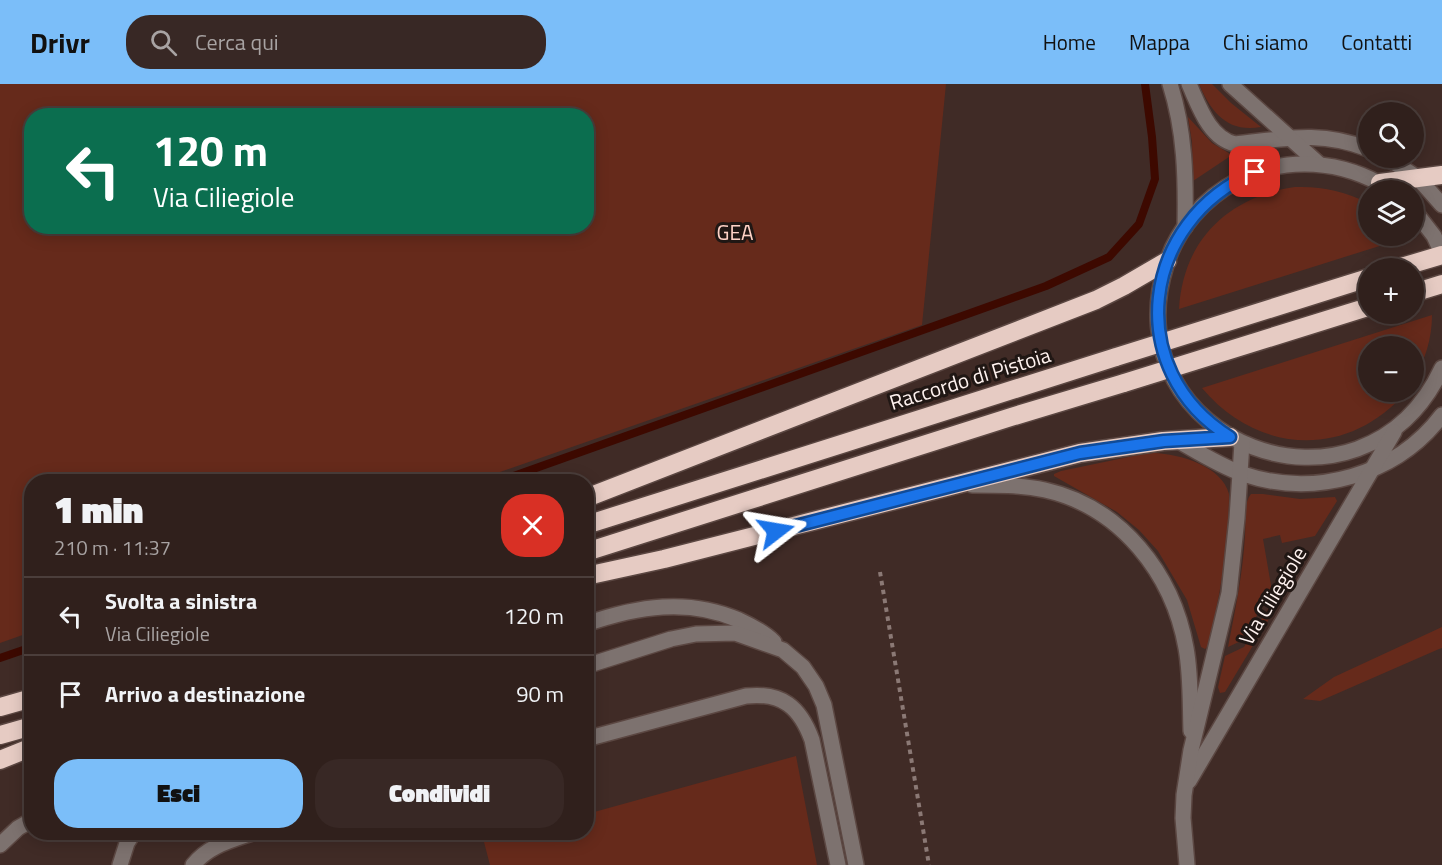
<!DOCTYPE html>
<html lang="it">
<meta charset="utf-8">
<style>
body{margin:0;font-family:"Titillium Web",sans-serif;background:#382825;color:#f1f3f6;height:100vh;display:flex;flex-direction:column;font-size:22px;white-space:nowrap}
*{box-sizing:border-box;margin:0}
p{font-size:20px;color:#a8a3a3}
.icon{flex:none;width:33px;height:33px;fill:none;stroke:currentColor;stroke-width:2;stroke-linecap:round;stroke-linejoin:round}
.map{position:relative;flex:1;overflow:hidden}
.details{position:absolute;left:24px;top:390px;width:570px;height:366px;display:flex;flex-direction:column;background:#30201c;border-radius:24px;box-shadow:0 3px 15px #0003,0 0 0 2px #4b3e3b}
.details>*{flex:none}
.guide{position:absolute;left:24px;top:24px;width:570px;height:126px;border-radius:24px;box-shadow:0 3px 15px #0003,0 0 0 2px #4b3e3b;background:#0b6e4f;color:#fff;overflow:hidden}
.buttons{position:absolute;left:1358px;top:18px;display:grid;gap:12px}
.buttons a{display:grid;place-items:center;width:66px;height:66px;border-radius:50%;background:#30201c;box-shadow:0 3px 15px #0003,0 0 0 2px #4b3e3b;font-size:30px}
.pin{position:absolute;display:grid;place-items:center;width:51px;height:51px;color:#fff;margin:-26px;border-radius:12px;box-shadow:0 3px 9px #0006}
.me{position:absolute;width:66px;margin:-33px;rotate:76deg;stroke-linejoin:round;filter:drop-shadow(0 0 4px #0008)}
.turn{display:flex;align-items:center;gap:21px;height:126px;padding:0 30px;font-size:27px}
.turn .icon{width:78px;height:78px;stroke-width:2.5}
.turn b{display:block;font-size:42px;line-height:51px}
.round{display:grid;place-items:center;flex:none;width:63px;height:63px;border-radius:24px;background:#382825}
.headline{display:flex;align-items:center;justify-content:space-between;height:102px;padding:0 30px}
h1{font-size:36px;font-weight:800;line-height:45px}
.cta{display:flex;gap:12px;margin-top:auto;padding:12px 30px}
.cta a{flex:1;height:69px;border-radius:24px;background:#7bbef9;color:#111;font-size:24px;font-weight:800;line-height:69px;text-align:center}
.cta a+a{background:#382825;color:#f1f3f6}
ul{padding:0;list-style:none}
li{display:flex;align-items:center;gap:18px;height:78px;padding:0 30px;border-top:2px solid #4b3e3b}
li div{flex:1}
li b{display:block;font-size:22px}
li em{font-style:normal}
header{display:flex;align-items:center;gap:36px;box-sizing:border-box;height:84px;padding:0 30px;background:#7bbef9;color:#111}
header strong{font-size:28px}
nav{display:flex;gap:33px;margin-inline-start:auto;font-size:21px}
.search{width:420px;height:54px;background:#382825;display:flex;align-items:center;gap:15px;box-sizing:border-box;padding:0 21px;border-radius:24px;color:#a8a3a3;font-size:22px}
.map>svg:first-child{display:block}
.green{fill:#662a1b;fill-rule:evenodd}
.lines{fill:none;stroke-linecap:round;stroke-linejoin:round}
.stream{stroke:#3d0900;stroke-width:8}
.minor-casing{stroke:#5b4742;stroke-width:18}
.highway-casing{stroke:#5b4742;stroke-width:21}
.path{stroke:#8b7975;stroke-width:4;stroke-dasharray:4.5 4.5;stroke-linecap:butt}
.minor{stroke:#7d726f;stroke-width:15}
.highway{stroke:#e6cbc3;stroke-width:18}
.highway-bridge-casing{stroke:#5b4742;stroke-width:21;stroke-linecap:butt}
.highway-bridge{stroke:#e6cbc3;stroke-width:18}
.route-casing{stroke:#114b97;stroke-width:15}
.route{stroke:#1a73e8;stroke-width:10}
.labels{text-anchor:middle;stroke-width:6;stroke-linejoin:round;paint-order:stroke}
.park-label{font-size:21px;fill:#ffd2c6;stroke:#201714}
.street-label{font-size:21px;fill:#fef2ef;stroke:#201714}
</style>
<header>
<strong>Drivr</strong>
<div class="search"><svg class="icon" aria-label="search" viewBox="0 0 24 24"><circle cx="10" cy="10" r="6"/><path d="M15 15l6 6"/></svg>Cerca qui</div>
<nav><a>Home</a><a>Mappa</a><a>Chi siamo</a><a>Contatti</a></nav>
</header>
<div class="map">
<svg width="1442" height="781" viewBox="0 0 1442 781">
<rect width="100%" height="100%" fill="#402b26"/>
<g class="green">
<path d="M0,0H946L922,241L474,397L32,398L31,548L0,559ZM32,32H586V142H32Z"/>
<path d="M1199,0H1212L1231,19L1261,43C1227,49 1211,28 1199,0Z"/>
<polygon points="1188,33 1212,59 1232,71 1193,97 1192,58"/>
<path d="M1295,103C1321,102 1345,107 1368,119V152H1403L1405,154L1179,225C1183,156 1228,113 1295,103Z"/>
<path d="M1432,231C1432,255 1425,276 1413,297V262H1368V308H1406C1348,375 1258,371 1202,304Z"/>
<path d="M1154,369C1180,370 1222,382 1229,410C1229,462 1220,512 1208,562L1205,565L1201,563L1187,516L1158,467L1139,446L1117,428L1054,392V390L1061,387L1138,371Z"/>
<path d="M1251,410H1263L1300,415L1335,413L1337,417L1315,452L1282,459L1280,451L1263,455L1272,507L1241,557L1228,563C1235,527 1243,489 1245,451C1246,439 1243,419 1251,410Z"/>
<polygon points="1273,517 1278,520 1225,608 1220,609 1218,603 1225,572 1244,563"/>
<polygon points="1442,543 1442,564 1439,565 1320,617 1303,615 1334,593"/>
<polygon points="796,672 817,781 490,781 484,758 519,749 586,748 587,730"/>
</g>
<g class="lines">
<g class="stream">
<polyline points="497,398 1046,202 1109,173 1139,140 1155,95 1152,53 1145,0"/>
<polyline points="0,574 32,563"/>
</g>
<defs>
<g id="minor">
<path d="M1170,0C1185,47 1186,94 1185,143"/>
<path d="M1189,0C1199,22 1209,54 1235,60C1283,55 1320,46 1368,65"/>
<polyline points="1230,0 1319,80"/>
<polyline points="1387,74 1418,94 1442,121"/>
<path d="M1389,105C1343,76 1286,71 1237,97C1204,114 1177,145 1166,181C1110,358 1362,455 1442,284"/>
<polyline points="1413,125 1434,152 1442,169"/>
<path d="M1177,356C1198,368 1220,382 1243,390C1314,414 1396,392 1442,331"/>
<path d="M972,401C996,401 1021,401 1045,406C1121,423 1173,490 1186,564C1191,591 1190,619 1191,647"/>
<path d="M586,540C638,522 688,514 739,536C752,542 764,548 774,558"/>
<polyline points="586,582 671,555 696,550 735,549 783,566 803,583 816,602 824,621 856,781"/>
<path d="M586,655L746,612C782,608 800,623 812,656L838,781"/>
<polyline points="1189,697 1394,348"/>
<polyline points="0,761 18,744 32,736"/>
<polyline points="120,781 127,759 134,748"/>
<path d="M193,781C209,761 232,756 255,748"/>
<polyline points="1187,781 1183,734 1184,711 1191,666 1229,509 1237,434 1242,359"/>
</g>
<g id="highway">
<polyline points="1380,99 1442,91"/>
<polyline points="1398,184 1442,171"/>
<polyline points="1413,209 1442,200"/>
<polyline points="586,414 1096,216 1124,202 1167,177"/>
<polyline points="586,441 1116,273"/>
<polyline points="586,468 1011,333 1124,299"/>
<polyline points="586,492 664,475 1080,369 1163,357 1230,353"/>
<polyline points="0,623 32,614"/>
<polyline points="0,651 32,642"/>
<polyline points="0,676 32,663"/>
</g>
</defs>
<use href="#minor" class="minor-casing"/>
<use href="#highway" class="highway-casing"/>
<polyline class="path" points="880,488 929,781"/>
<use href="#minor" class="minor"/>
<use href="#highway" class="highway"/>
<defs>
<g id="highway-bridge">
<polyline points="1116,273 1368,194"/>
<polyline points="1124,299 1368,223"/>
</g>
</defs>
<use href="#highway-bridge" class="highway-bridge-casing"/>
<use href="#highway-bridge" class="highway-bridge"/>
</g>
<g class="lines">
<defs>
<path id="route" d="M776,447L1080,369L1164,357L1230,353C1122,286 1140,137 1255,88"/>
</defs>
<use href="#route" class="route-casing"/>
<use href="#route" class="route"/>
</g>
<g class="labels">
<g class="park-label">
<text x="735" y="156">GEA</text>
</g>
<g class="street-label">
<text transform="translate(970 295) rotate(-17)" y="7">Raccordo di Pistoia</text>
<text transform="translate(1273 512) rotate(-59)" y="7">Via Ciliegiole</text>
</g>
</g>
</svg>
<div class="buttons">
<a><svg class="icon" aria-label="search" viewBox="0 0 24 24"><circle cx="10" cy="10" r="6"/><path d="M15 15l6 6"/></svg></a>
<a><svg class="icon" aria-label="layers" viewBox="0 0 24 24"><path d="M12 4l9 5-9 5-9-5zM3 14l9 5 9-5"/></svg></a>
<a>+</a>
<a>−</a>
</div>
<div class="pin" style="left:1255px;top:88px;background:#d93025"><svg class="icon" aria-label="arrive" viewBox="0 0 24 24"><path d="M6 21V4h12l-3 4 3 4H6"/></svg></div>
<svg class="me" style="left:776px;top:447px" viewBox="-20 -20 40 40"><path d="M0-17L14 15 0 8-14 15z" fill="#1a73e8" stroke="#fff" stroke-width="4"/></svg>
<div class="guide">
<div class="turn"><svg class="icon" aria-label="left" viewBox="0 0 24 24"><path d="M17 20v-9H6M10 6l-5 5 5 5"/></svg><div><b>120 m</b>Via Ciliegiole</div></div>
</div>
<section class="details">
<div class="headline"><div><h1>1 min</h1><p>210 m · 11:37</p></div><a class="round" style="background:#d93025;color:#fff"><svg class="icon" aria-label="close" viewBox="0 0 24 24"><path d="M6 6l12 12M18 6L6 18"/></svg></a></div>
<ul>
<li><svg class="icon" aria-label="left" viewBox="0 0 24 24"><path d="M17 20v-9H6M10 6l-5 5 5 5"/></svg><div><b>Svolta a sinistra</b><p>Via Ciliegiole</p></div><em>120 m</em></li>
<li><svg class="icon" aria-label="arrive" viewBox="0 0 24 24"><path d="M6 21V4h12l-3 4 3 4H6"/></svg><div><b>Arrivo a destinazione</b></div><em>90 m</em></li>
</ul>
<div class="cta"><a>Esci</a><a>Condividi</a></div>
</section>
</div>
